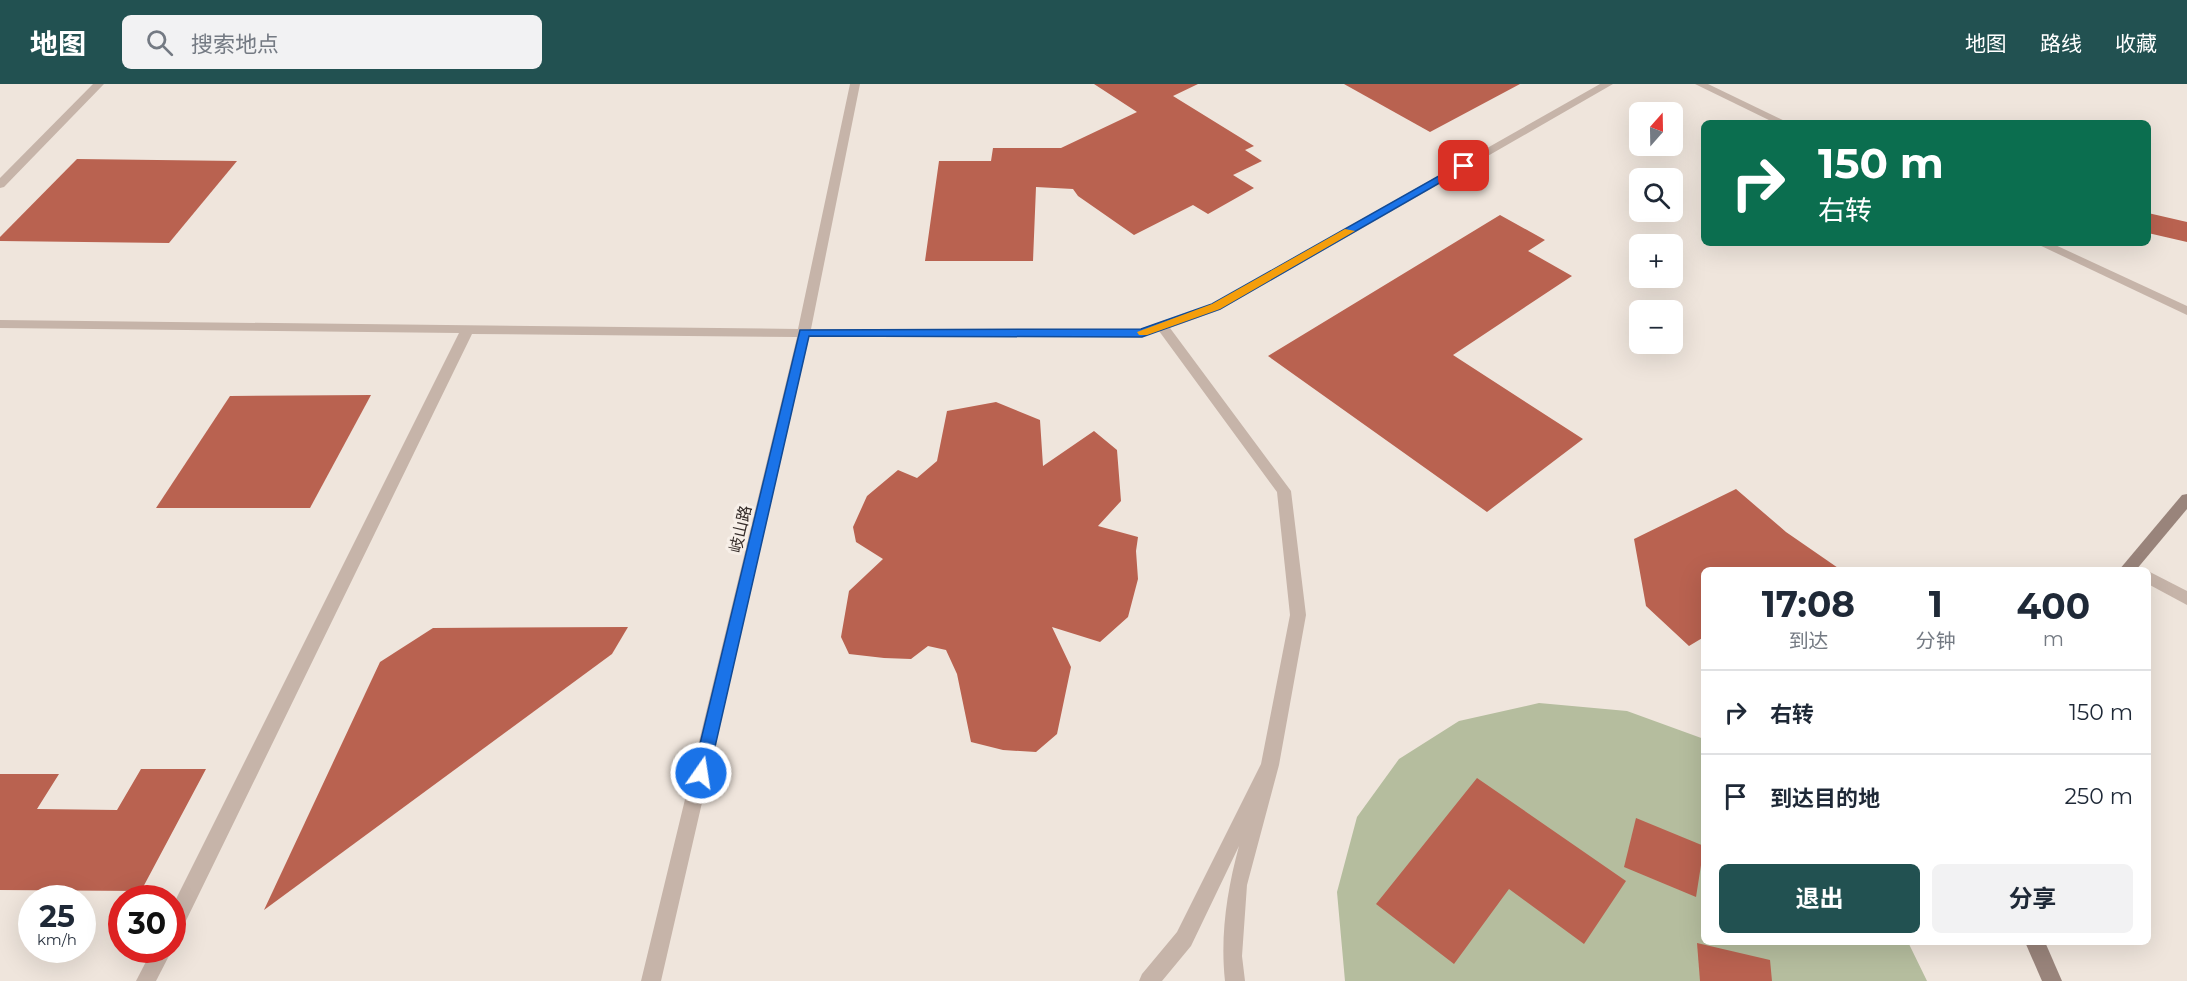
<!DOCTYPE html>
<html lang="zh">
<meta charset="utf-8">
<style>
body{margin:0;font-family:Montserrat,"Noto Sans SC",sans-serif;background:#f2f2f3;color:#1f2937;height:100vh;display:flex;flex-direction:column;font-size:22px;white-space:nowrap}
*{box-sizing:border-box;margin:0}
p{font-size:20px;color:#747a83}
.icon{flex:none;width:33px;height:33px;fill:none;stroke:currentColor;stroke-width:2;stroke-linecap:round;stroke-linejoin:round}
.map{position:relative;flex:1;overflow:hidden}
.side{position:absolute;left:1701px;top:483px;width:450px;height:378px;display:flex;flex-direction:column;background:#fff;border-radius:9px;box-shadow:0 6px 24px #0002}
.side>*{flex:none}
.top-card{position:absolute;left:1701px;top:36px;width:450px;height:126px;border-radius:9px;box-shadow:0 6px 24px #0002;background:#0b6e4f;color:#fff;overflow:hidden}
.needle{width:39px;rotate:20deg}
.tools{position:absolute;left:1629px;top:18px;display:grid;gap:12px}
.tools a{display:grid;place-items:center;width:54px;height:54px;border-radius:9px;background:#fff;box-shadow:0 6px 24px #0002;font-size:30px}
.speed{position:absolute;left:18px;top:801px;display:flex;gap:12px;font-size:30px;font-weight:700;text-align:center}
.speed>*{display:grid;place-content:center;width:78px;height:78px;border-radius:50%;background:#fff;box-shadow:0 6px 24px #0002;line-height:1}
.speed small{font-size:15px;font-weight:400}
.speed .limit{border:9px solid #d22;background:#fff;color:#111}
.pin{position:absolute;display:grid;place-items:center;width:51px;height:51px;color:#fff;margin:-26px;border-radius:12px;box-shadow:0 3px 9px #0006}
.me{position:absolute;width:66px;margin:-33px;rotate:13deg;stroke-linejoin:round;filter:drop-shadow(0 0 4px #0008)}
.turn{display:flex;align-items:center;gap:21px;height:126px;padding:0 18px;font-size:27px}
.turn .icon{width:78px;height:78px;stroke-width:2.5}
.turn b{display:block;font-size:42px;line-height:51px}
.eta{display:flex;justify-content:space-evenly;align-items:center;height:102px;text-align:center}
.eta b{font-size:36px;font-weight:700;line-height:42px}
.cta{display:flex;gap:12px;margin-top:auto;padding:12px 18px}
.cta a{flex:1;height:69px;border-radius:9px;background:#225151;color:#fff;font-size:24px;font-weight:700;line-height:69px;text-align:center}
.cta a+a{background:#f2f2f3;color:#1f2937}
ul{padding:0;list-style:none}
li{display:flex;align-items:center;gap:18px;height:84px;padding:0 18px;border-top:2px solid #e0e1e3}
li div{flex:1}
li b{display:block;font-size:22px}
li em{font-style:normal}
header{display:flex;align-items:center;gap:36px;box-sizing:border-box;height:84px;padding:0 30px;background:#225151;color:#fff}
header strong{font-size:28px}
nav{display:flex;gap:33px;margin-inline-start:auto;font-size:21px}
.search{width:420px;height:54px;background:#f2f2f3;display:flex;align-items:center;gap:15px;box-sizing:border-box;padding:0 21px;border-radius:9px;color:#747a83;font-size:22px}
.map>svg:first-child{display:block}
.green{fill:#b5bd9e}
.building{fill:#b96250}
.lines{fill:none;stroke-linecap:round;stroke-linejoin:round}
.street{fill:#c6b4a9;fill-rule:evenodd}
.secondary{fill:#99847b;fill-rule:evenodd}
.route{fill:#1a73e8;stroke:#114b97;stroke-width:1.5}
.slow{fill:#f59e0b}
.labels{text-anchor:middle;stroke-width:6;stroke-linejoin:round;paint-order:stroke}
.street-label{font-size:16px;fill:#342b28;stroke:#f7efe8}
</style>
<header>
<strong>地图</strong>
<div class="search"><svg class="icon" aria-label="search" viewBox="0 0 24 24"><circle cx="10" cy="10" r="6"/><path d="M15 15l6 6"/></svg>搜索地点</div>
<nav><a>地图</a><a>路线</a><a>收藏</a></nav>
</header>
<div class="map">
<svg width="2187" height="897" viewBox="0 0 2187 897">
<rect width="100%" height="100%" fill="#efe5dc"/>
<polygon class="green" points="1539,619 1627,627 1704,655 1704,858 1908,858 1927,897 1345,897 1337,808 1357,733 1399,675 1459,637"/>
<g class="building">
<polygon points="1094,0 1198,0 1173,12 1254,62 1245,66 1262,77 1233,91 1254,104 1208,130 1193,121 1134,151 1078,112 1073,105 1036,103 1033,177 925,177 939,77 991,77 993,64 1061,64 1137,28"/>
<polygon points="1344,0 1520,0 1430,48"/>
<polygon points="77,75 237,77 169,159 0,157 0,153"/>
<polygon points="2148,129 2187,138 2187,158 2148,149"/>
<polygon points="1500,131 1545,156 1528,167 1572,192 1453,271 1583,355 1487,428 1268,272"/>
<polygon points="371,311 310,424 156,424 230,312"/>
<polygon points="996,318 1040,336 1043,382 1094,347 1117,366 1121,417 1098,442 1138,453 1136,467 1138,495 1128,533 1100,558 1052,543 1071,583 1057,650 1036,668 1003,666 971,658 957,590 946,566 928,562 911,575 884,574 849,570 841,553 849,507 883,475 856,458 853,443 867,412 898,386 917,394 937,377 947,327"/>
<polygon points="1736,405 1786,448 1841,486 1704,486 1704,553 1689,562 1646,522 1634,455"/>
<polygon points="628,543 612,570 264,826 380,578 433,544"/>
<polygon points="141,685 206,685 141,807 0,806 0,690 59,690 37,725 117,726"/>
<polygon points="1477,694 1626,797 1584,860 1509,805 1454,880 1376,820"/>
<polygon points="1636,734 1704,762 1696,813 1624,783"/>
<polygon points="1697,859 1770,876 1772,897 1700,897"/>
</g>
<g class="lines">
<g class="street">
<polygon points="93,0 104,0 4,103 0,104 0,94"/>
<path d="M850,0H860L811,245H1140L1212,220L1600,0H1613L1220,226L1170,244L1291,407L1306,531L1279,681L1247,801L1242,872L1245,897H1225C1220,852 1227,806 1239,762L1191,862L1162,897H1139L1142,890L1177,848L1261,680L1290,531L1277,408L1159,247L1141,253H809L661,897H641L797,253L472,250L179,851L172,853V823L459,249L0,244V236L798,245Z"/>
<polygon points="1695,0 1708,0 1789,39 1775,39"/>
<polygon points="2035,159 2051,159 2187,222 2187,231"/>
<polygon points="2148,487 2187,507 2187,521 2148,500"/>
<polygon points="152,866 172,866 156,897 136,897"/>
</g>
<g class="secondary">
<polygon points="2187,410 2187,425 2136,486 2119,486 2182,411"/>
<polygon points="2025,858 2045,858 2062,897 2042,897"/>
</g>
</g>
<polygon class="route" points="1460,80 1469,82 1220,225 1142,253 809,252 709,689 706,694 701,696 695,694 693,689 800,246 1141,245 1212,220"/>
<polygon class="slow" points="1345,145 1355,147 1220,225 1147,251 1139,251 1137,248 1212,220"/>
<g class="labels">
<g class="street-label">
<text transform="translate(740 445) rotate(-77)" y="6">岐山路</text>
</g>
</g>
</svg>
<div class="tools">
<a><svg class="needle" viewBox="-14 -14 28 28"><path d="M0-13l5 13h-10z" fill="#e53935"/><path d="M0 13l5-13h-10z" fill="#747a83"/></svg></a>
<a><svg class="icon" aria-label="search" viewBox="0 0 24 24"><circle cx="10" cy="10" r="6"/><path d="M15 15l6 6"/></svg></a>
<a>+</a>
<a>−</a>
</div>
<div class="speed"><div>25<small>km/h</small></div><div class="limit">30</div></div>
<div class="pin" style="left:1464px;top:82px;background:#d93025"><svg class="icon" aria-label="arrive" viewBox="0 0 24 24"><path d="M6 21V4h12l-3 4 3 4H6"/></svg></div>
<svg class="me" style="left:701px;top:689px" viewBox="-20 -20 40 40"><circle r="17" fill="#1a73e8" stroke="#fff" stroke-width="3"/><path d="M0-11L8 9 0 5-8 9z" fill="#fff"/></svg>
<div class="top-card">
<div class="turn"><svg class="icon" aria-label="right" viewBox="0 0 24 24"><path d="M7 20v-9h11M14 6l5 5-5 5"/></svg><div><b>150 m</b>右转</div></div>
</div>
<section class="side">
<div class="eta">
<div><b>17:08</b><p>到达</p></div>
<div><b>1</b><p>分钟</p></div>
<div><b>400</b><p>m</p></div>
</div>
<ul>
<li><svg class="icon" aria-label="right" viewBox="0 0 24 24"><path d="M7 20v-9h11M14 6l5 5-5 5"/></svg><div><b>右转</b></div><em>150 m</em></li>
<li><svg class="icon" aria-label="arrive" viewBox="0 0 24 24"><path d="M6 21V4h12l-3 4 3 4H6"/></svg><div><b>到达目的地</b></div><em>250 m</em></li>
</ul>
<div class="cta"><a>退出</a><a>分享</a></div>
</section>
</div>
